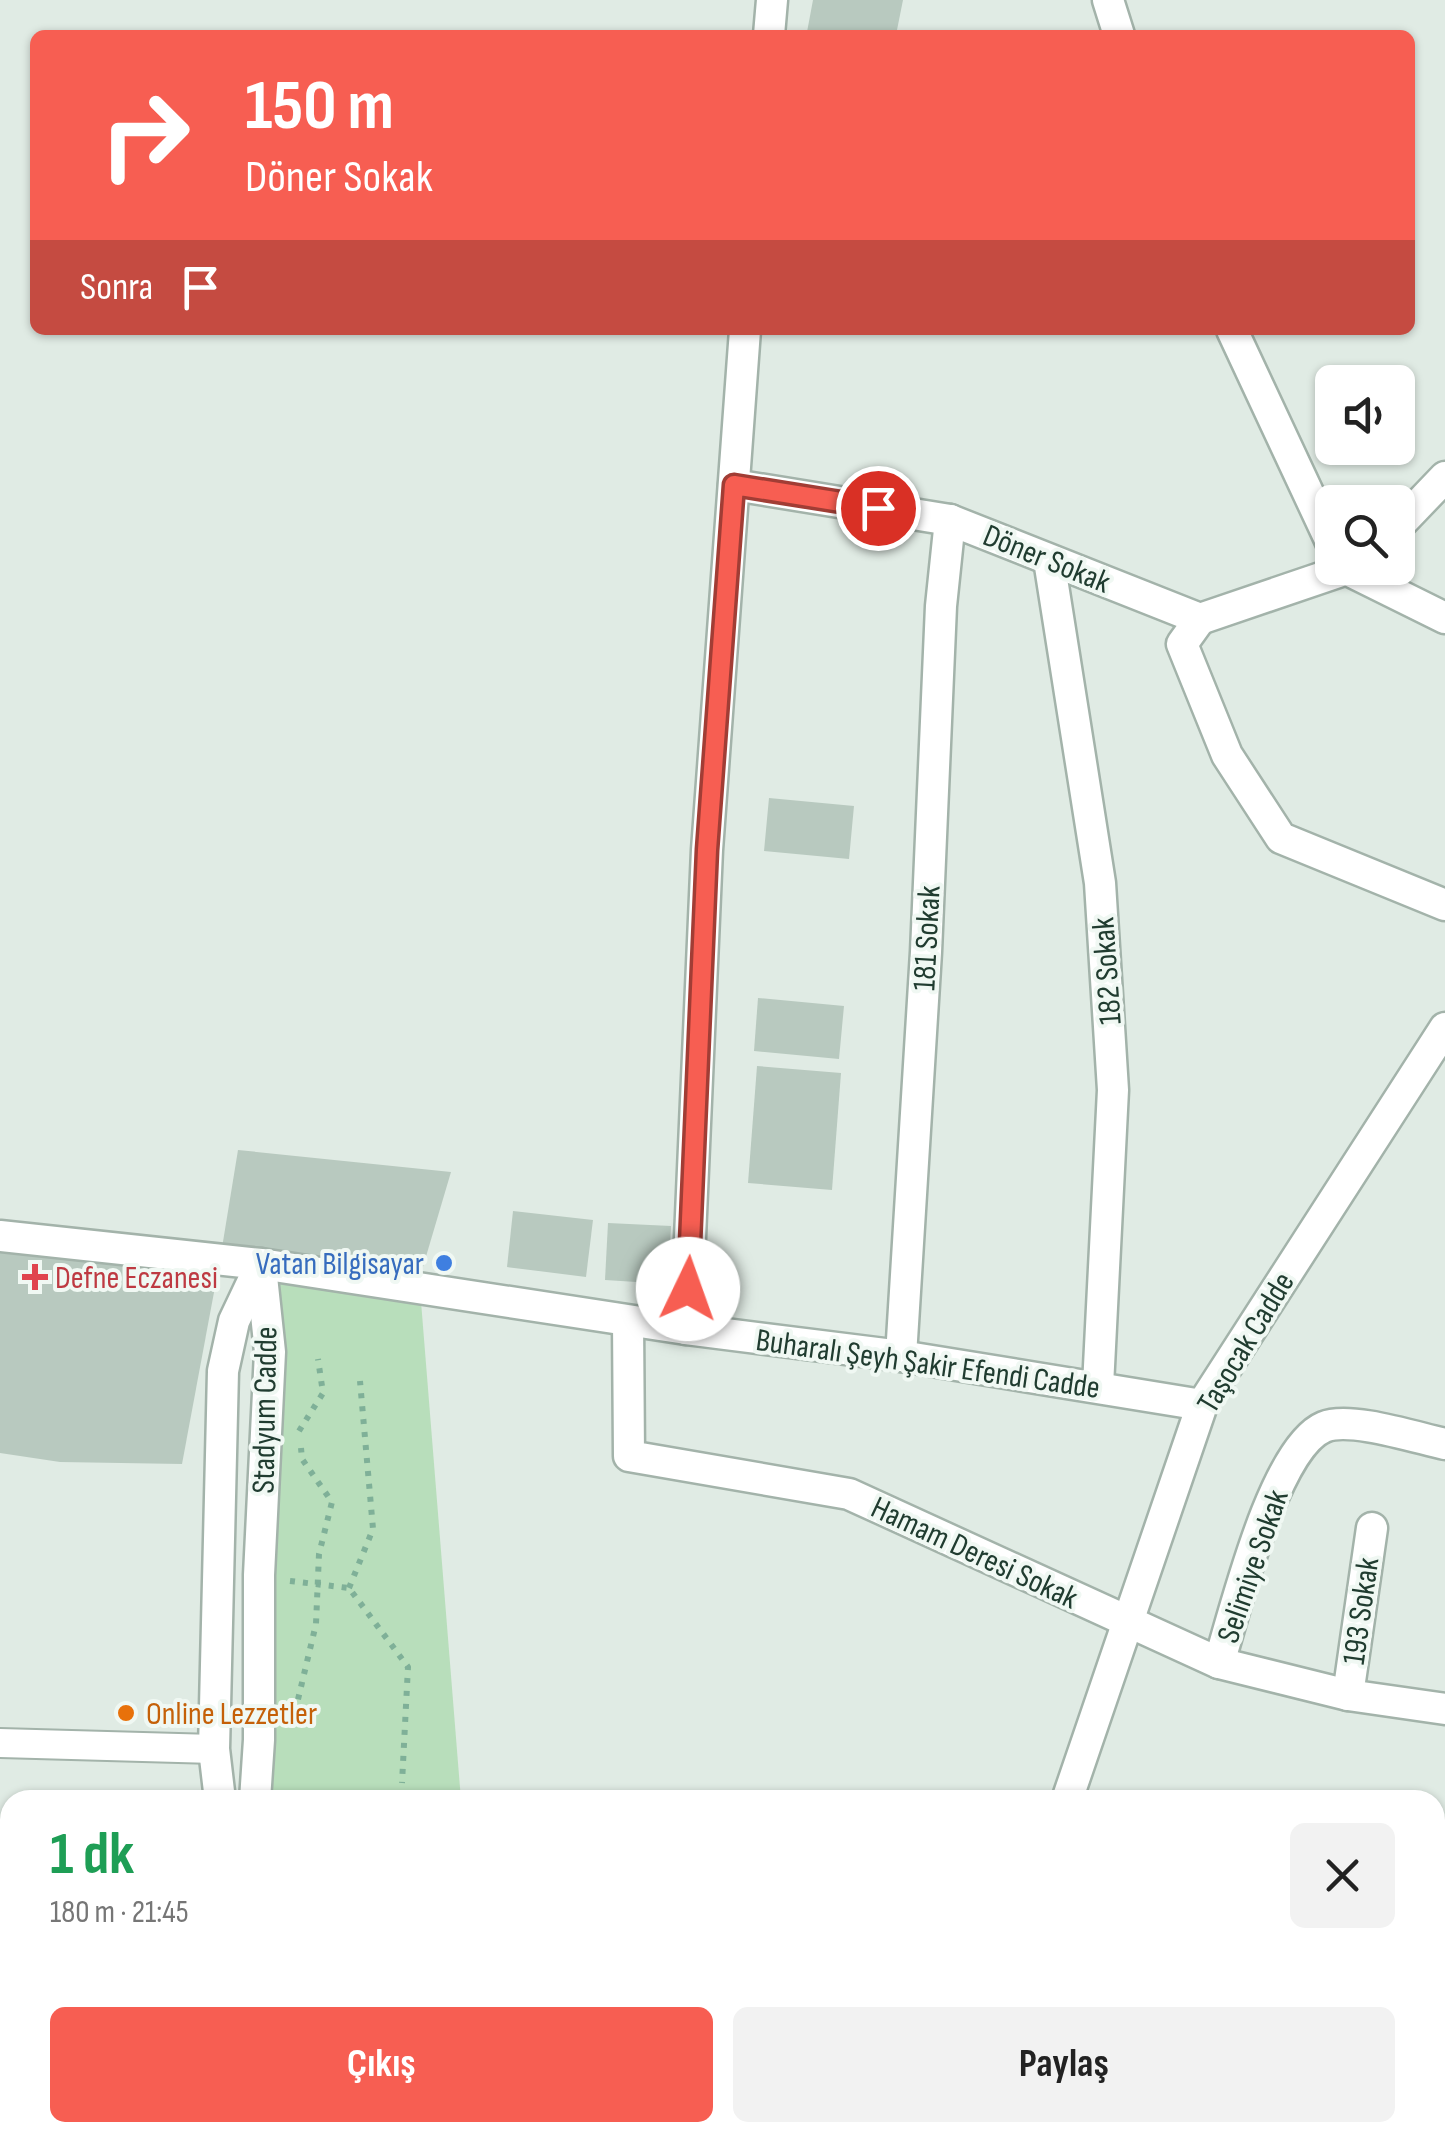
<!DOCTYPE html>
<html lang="tr">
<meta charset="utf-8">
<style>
body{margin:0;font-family:"Sofia Sans Condensed",sans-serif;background:#f2f2f2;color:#222;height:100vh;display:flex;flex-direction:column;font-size:38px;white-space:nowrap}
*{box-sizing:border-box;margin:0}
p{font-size:32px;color:#767676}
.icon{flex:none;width:55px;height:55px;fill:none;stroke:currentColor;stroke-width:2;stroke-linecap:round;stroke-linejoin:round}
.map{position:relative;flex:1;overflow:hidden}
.sheet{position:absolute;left:0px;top:1790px;width:1445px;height:352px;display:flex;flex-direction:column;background:#fff;border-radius:30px 30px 0 0;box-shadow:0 2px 8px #0004}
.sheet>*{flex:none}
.guide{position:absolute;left:30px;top:30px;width:1385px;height:305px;border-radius:15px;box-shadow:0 2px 8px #0004;background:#f75e52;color:#fff;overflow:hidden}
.fabs{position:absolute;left:1315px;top:365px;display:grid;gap:20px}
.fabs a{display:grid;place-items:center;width:100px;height:100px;border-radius:15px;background:#fff;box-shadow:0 2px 8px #0004;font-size:50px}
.pin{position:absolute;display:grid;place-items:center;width:85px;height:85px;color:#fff;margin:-42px;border:5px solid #fff;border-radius:50%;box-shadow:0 2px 10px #0007}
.me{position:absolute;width:110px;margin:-55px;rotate:3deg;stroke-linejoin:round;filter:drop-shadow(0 0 8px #0008)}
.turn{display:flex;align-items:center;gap:35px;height:210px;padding:0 50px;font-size:45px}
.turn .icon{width:130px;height:130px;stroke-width:2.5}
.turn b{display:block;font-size:70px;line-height:85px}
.then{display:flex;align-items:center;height:95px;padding:0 50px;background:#0003;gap:20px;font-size:38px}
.round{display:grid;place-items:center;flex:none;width:105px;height:105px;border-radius:15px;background:#f2f2f2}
.summary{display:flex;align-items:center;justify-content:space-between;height:170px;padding:0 50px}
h1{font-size:60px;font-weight:700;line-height:75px;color:#1e9e55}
.primary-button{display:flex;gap:20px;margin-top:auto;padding:20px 50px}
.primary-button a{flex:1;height:115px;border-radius:15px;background:#f75e52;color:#fff;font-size:40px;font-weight:700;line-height:115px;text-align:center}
.primary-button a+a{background:#f2f2f2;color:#222}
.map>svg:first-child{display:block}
.built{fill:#cedbd3}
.green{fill:#b8debb}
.building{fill:#b8c9bf}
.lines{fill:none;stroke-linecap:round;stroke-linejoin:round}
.pedestrian-casing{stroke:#a3b3aa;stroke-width:32}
.minor-casing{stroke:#a3b3aa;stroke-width:35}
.tertiary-casing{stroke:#a3b3aa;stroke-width:35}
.path{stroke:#7fb098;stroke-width:6;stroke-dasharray:5 8;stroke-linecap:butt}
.pedestrian{stroke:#fff;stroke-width:28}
.minor{stroke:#fff;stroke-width:30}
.tertiary{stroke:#fff;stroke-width:30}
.route-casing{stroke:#a13d35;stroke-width:25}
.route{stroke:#f75e52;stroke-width:18}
.shop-dot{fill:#3f7fe0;stroke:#f0f8f3;stroke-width:4}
.health-dot{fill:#e0444e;stroke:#f0f8f3;stroke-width:4}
.food-dot{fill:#e8710a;stroke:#f0f8f3;stroke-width:4}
.labels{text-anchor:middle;stroke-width:8;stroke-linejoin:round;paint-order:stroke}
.street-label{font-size:32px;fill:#203c30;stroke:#f0f8f3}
.shop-label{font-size:32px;fill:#366cbe;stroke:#f0f8f3;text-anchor:end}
.health-label{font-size:32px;fill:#be3a42;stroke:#f0f8f3;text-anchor:start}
.food-label{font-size:32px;fill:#c56008;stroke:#f0f8f3;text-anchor:start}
</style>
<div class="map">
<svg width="1445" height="2141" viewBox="0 0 1445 2141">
<rect width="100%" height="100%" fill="#e0ebe4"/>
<polygon class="built" points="949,2132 951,2141 395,2141 395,2133"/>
<polygon class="green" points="261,1264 420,1289 461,1800 264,1800"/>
<g class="building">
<polygon points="813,0 903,0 896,35 807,32"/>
<polygon points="769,798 854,806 849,859 764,851"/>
<polygon points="758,998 844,1006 839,1059 754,1051"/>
<polygon points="757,1066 841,1073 832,1190 748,1183"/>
<polygon points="238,1150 451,1172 417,1287 220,1260"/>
<polygon points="513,1211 593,1220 586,1277 507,1267"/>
<polygon points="608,1223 671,1226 668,1284 605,1280"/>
<polygon points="0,1248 220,1260 182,1464 60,1462 0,1453"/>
<polygon points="1435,1872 1445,1875 1445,2141 1333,2141 1335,2132 1435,2132"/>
</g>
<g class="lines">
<defs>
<g id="pedestrian">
<polyline points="0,1743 214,1749"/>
<polyline points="371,2132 371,2141"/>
</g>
<g id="minor">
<polyline points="1108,0 1119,35"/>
<polyline points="769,35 772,0"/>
<polyline points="1232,330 1332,544"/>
<polyline points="734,485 950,520 1200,619 1350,568"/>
<polyline points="1398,526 1445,477"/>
<polyline points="1049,560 1100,883 1113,1090 1098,1386"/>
<polyline points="1344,568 1445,618"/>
<polyline points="1200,619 1182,644 1227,755 1281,838 1445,905"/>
<polyline points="628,1321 629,1456 849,1494 1219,1663 1348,1695 1445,1709"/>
<polyline points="686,1329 707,850 745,330"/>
<polyline points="901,1356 926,952 941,606 950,520"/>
<path d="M1219,1663C1235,1611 1274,1448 1324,1427C1350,1416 1417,1438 1445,1444"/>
<polyline points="1348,1695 1372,1528"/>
<polyline points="220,1800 214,1749 223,1371 234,1321 261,1264"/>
<polyline points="255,1800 259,1740 259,1575 270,1352 261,1267"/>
<polyline points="1067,1800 1202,1405 1445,1028"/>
<polyline points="0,1848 10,1847"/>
<polyline points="0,1977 10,1969"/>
<polyline points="0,2065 10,2077"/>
<polyline points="57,2132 64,2141"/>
<polyline points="243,2132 243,2141"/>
<polyline points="968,2132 970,2141"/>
<polyline points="1168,2132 1175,2141"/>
</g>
<polyline id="tertiary" points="0,1236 261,1264 686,1329 901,1356 1202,1405"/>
</defs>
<use href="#pedestrian" class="pedestrian-casing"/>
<use href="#minor" class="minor-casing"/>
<use href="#tertiary" class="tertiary-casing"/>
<g class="path">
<polyline points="299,1431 323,1393 318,1359"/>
<polyline points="290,1581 349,1588 408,1667 402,1783"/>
<polyline points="349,1588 373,1529 360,1381"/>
<polyline points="295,1712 316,1624 319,1554 332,1502 302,1459 301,1448"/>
</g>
<use href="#pedestrian" class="pedestrian"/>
<use href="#minor" class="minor"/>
<use href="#tertiary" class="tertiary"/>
</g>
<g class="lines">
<defs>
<polyline id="route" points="688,1289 707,850 734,485 878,508"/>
</defs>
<use href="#route" class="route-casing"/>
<use href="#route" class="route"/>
</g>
<circle class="shop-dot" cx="444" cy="1263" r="10"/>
<path class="health-dot" d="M30 1262h10v10h10v10h-10v10h-10v-10h-10v-10h10z"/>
<circle class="food-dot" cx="126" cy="1713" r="10"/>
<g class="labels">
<g class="street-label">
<text transform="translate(1047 558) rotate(22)" y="11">Döner Sokak</text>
<text transform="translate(926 938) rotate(-87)" y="11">181 Sokak</text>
<text transform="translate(1106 971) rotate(-94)" y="11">182 Sokak</text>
<text transform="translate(1245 1342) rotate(-59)" y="11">Taşocak Cadde</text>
<text transform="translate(928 1363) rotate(8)" y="11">Buharalı Şeyh Şakir Efendi Cadde</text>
<text transform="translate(264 1410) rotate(-89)" y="11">Stadyum Cadde</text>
<text transform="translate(975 1552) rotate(25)" y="11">Hamam Deresi Sokak</text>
<text transform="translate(1252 1566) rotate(-71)" y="11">Selimiye Sokak</text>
<text transform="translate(1360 1611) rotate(-82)" y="11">193 Sokak</text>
</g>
<g class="shop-label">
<text x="424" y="1274">Vatan Bilgisayar</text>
</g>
<g class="health-label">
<text x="55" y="1288">Defne Eczanesi</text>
</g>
<g class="food-label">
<text x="146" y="1724">Online Lezzetler</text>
</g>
</g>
</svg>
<div class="fabs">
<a><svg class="icon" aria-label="sound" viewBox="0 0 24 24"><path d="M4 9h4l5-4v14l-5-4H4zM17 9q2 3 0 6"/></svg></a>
<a><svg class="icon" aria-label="search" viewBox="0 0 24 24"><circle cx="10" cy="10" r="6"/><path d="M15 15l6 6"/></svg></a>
</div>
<div class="pin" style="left:878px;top:508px;background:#d93025"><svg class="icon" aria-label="arrive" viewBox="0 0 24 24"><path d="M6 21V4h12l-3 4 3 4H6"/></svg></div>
<svg class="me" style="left:688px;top:1289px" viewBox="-20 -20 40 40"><circle r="19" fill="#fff"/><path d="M0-13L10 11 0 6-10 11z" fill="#f75e52"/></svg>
<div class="guide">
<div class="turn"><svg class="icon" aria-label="right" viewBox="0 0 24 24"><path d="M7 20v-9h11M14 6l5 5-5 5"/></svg><div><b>150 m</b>Döner Sokak</div></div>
<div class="then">Sonra<svg class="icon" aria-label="arrive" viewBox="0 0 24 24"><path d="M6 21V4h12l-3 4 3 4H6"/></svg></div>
</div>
<section class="sheet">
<div class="summary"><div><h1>1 dk</h1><p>180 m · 21:45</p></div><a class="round"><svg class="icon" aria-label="close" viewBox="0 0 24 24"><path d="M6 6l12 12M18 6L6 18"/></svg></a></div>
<div class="primary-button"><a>Çıkış</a><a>Paylaş</a></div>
</section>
</div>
